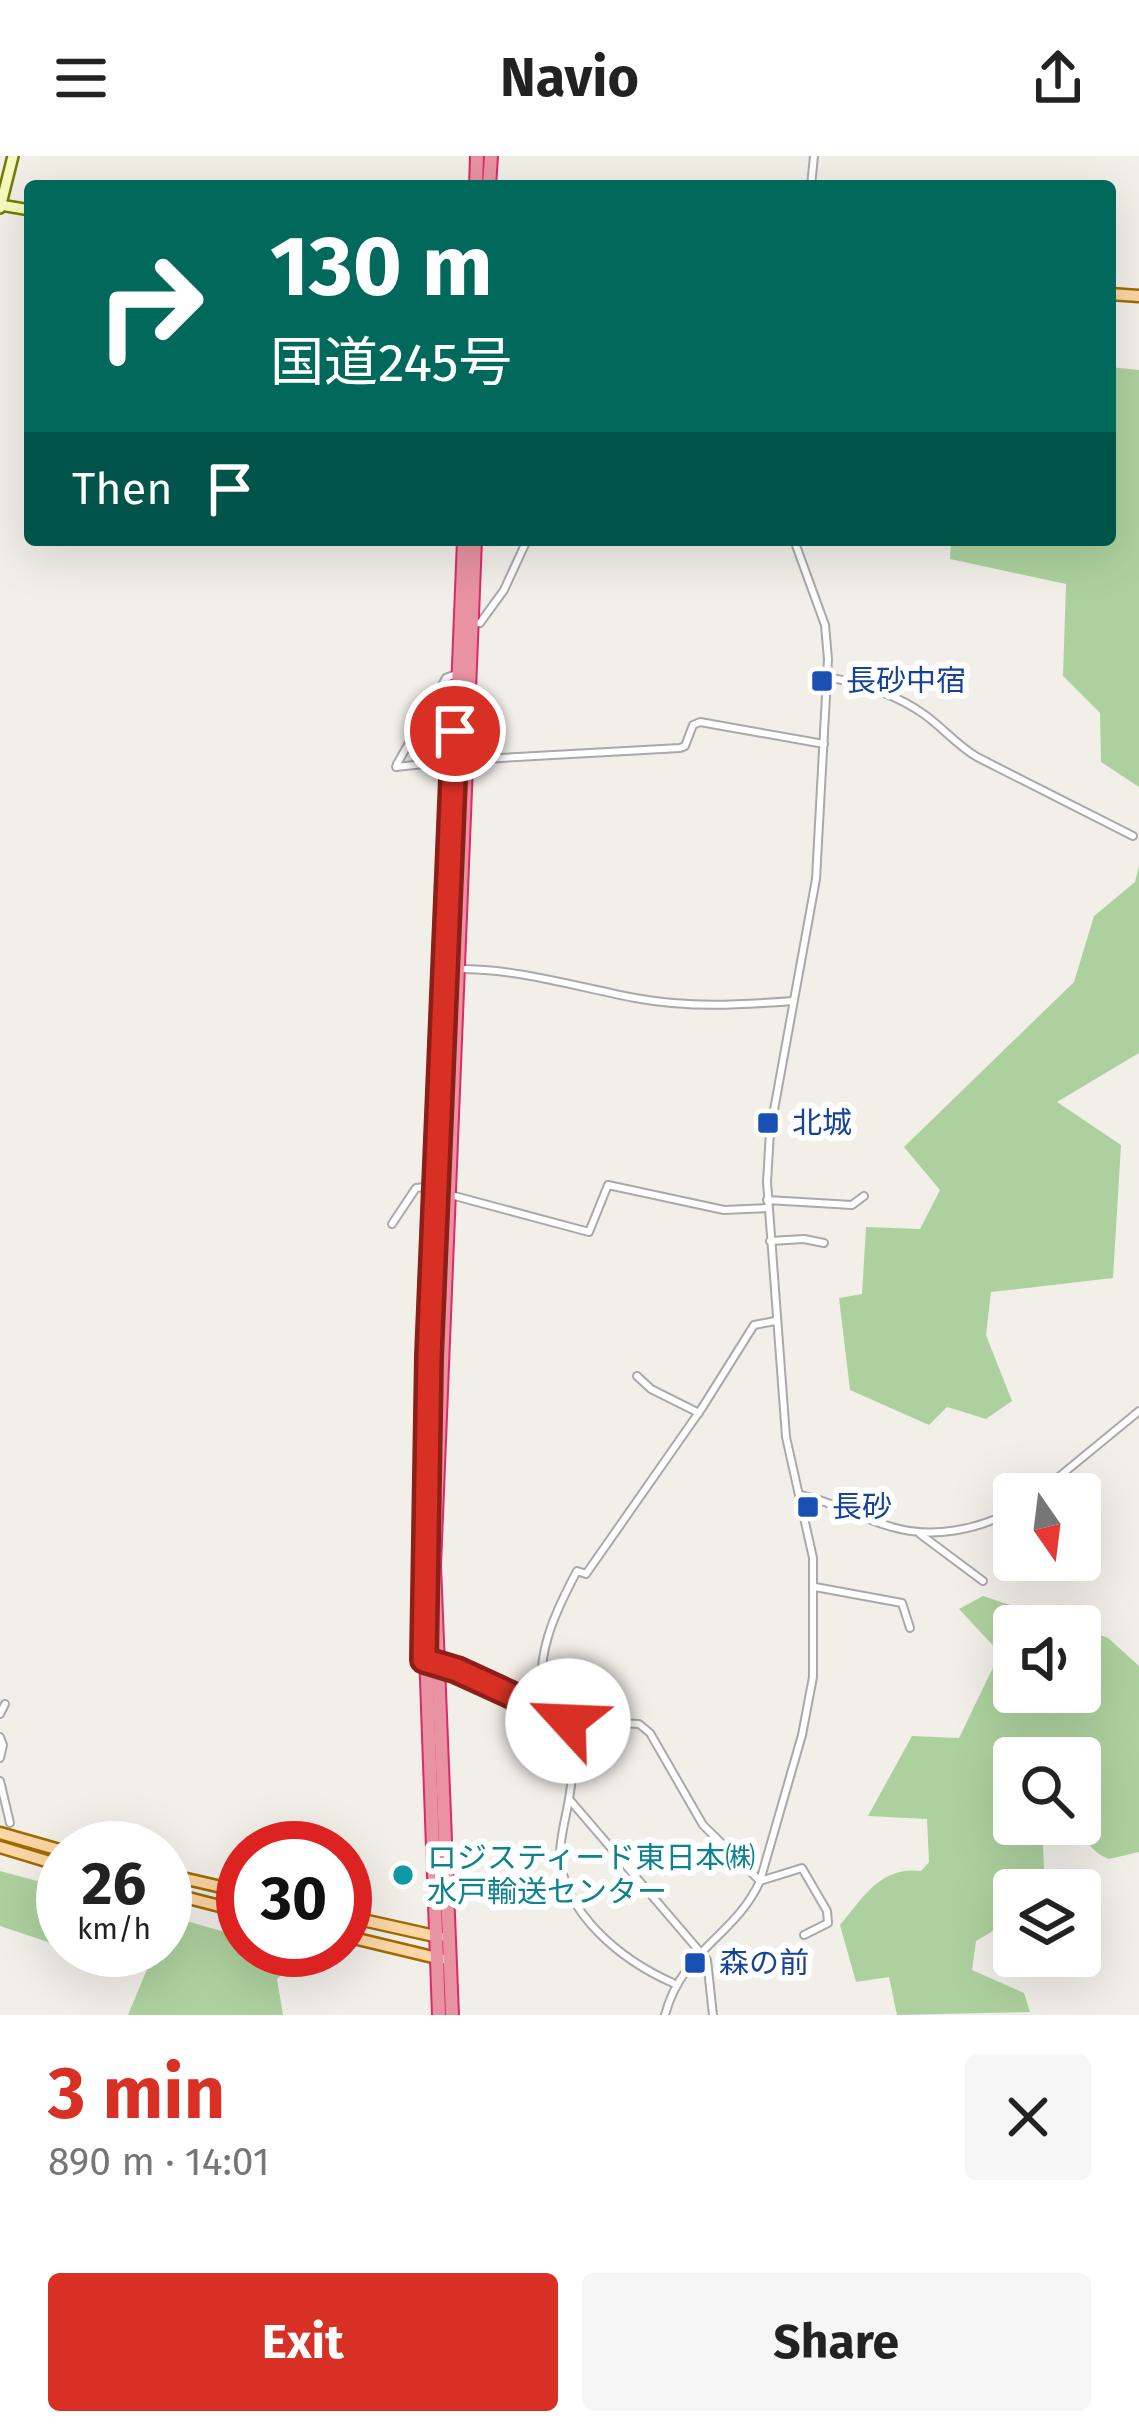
<!DOCTYPE html>
<meta charset="utf-8">
<style>
body{margin:0;font-family:"Fira Sans","Noto Sans JP",sans-serif;background:#f6f6f6;color:#222;height:100vh;display:flex;flex-direction:column;font-size:45px;white-space:nowrap}
*{box-sizing:border-box;margin:0}
p{font-size:39px;color:#767676}
.icon{flex:none;width:66px;height:66px;fill:none;stroke:currentColor;stroke-width:2;stroke-linecap:round;stroke-linejoin:round}
.map{position:relative;height:1859px;overflow:hidden}
.side{display:flex;flex-direction:column;background:#fff;flex:1}
.side>*{flex:none}
.top-card{position:absolute;left:24px;top:24px;width:1092px;height:366px;border-radius:12px;box-shadow:0 12px 48px #0002;background:#00695c;color:#fff;overflow:hidden}
.needle{width:78px;rotate:166deg}
.fabs{position:absolute;left:993px;top:1317px;display:grid;gap:24px}
.fabs a{display:grid;place-items:center;width:108px;height:108px;border-radius:12px;background:#fff;box-shadow:0 12px 48px #0002;font-size:60px}
.speed{position:absolute;left:36px;top:1665px;display:flex;gap:24px;font-size:60px;font-weight:700;text-align:center}
.speed>*{display:grid;place-content:center;width:156px;height:156px;border-radius:50%;background:#fff;box-shadow:0 12px 48px #0002;line-height:1}
.speed small{font-size:30px;font-weight:400}
.speed .limit{border:18px solid #d22;background:#fff;color:#111}
.pin{position:absolute;display:grid;place-items:center;width:102px;height:102px;color:#fff;margin:-51px;border:6px solid #fff;border-radius:50%;box-shadow:0 3px 12px #0007}
.me{position:absolute;width:132px;margin:-66px;rotate:295deg;stroke-linejoin:round;filter:drop-shadow(0 0 9px #0008)}
.turn{display:flex;align-items:center;gap:42px;height:252px;padding:0 48px;font-size:54px}
.turn .icon{width:156px;height:156px;stroke-width:2.5}
.turn b{display:block;font-size:84px;line-height:102px}
.then{display:flex;align-items:center;height:114px;padding:0 48px;background:#0003;gap:24px;font-size:45px}
.round{display:grid;place-items:center;flex:none;width:126px;height:126px;border-radius:12px;background:#f6f6f6}
.headline{display:flex;align-items:center;justify-content:space-between;height:204px;padding:0 48px}
h1{font-size:72px;font-weight:700;line-height:90px;color:#d93025}
.primary-button{display:flex;gap:24px;margin-top:auto;padding:24px 48px}
.primary-button a{flex:1;height:138px;border-radius:12px;background:#d93025;color:#fff;font-size:48px;font-weight:700;line-height:138px;text-align:center}
.primary-button a+a{background:#f6f6f6;color:#222}
header{display:flex;justify-content:space-between;align-items:center;height:156px;padding:0 48px;background:#fff;font-size:54px;font-weight:700}
.map>svg:first-child{display:block}
.forest{fill:#add19e}
.lines{fill:none;stroke-linecap:round;stroke-linejoin:round}
.street-casing{stroke:#a9a9a9;stroke-width:10}
.secondary-casing{stroke:#707d05;stroke-width:14}
.primary-casing{stroke:#a06b00;stroke-width:15}
.highway-casing{stroke:#dc2a67;stroke-width:16}
.street{stroke:#fff;stroke-width:6}
.secondary{stroke:#f7fabf;stroke-width:9}
.primary{stroke:#fcd6a4;stroke-width:10}
.highway{stroke:#e892a2;stroke-width:12}
.route-casing{stroke:#8d1f18;stroke-width:30}
.route{stroke:#d93025;stroke-width:21}
.transit-dot{fill:#1a4fb4;stroke:#fff;stroke-width:4.5}
.culture-dot{fill:#0f9aa8;stroke:#fff;stroke-width:4.5}
.labels{text-anchor:middle;stroke-width:12;stroke-linejoin:round;paint-order:stroke}
.transit-label{font-size:30px;fill:#164399;stroke:#fff;text-anchor:start}
.culture-label{font-size:30px;fill:#0d838f;stroke:#fff;text-anchor:start}
</style>
<header><svg class="icon" aria-label="menu" viewBox="0 0 24 24"><path d="M4 6h16M4 12h16M4 18h16"/></svg>Navio<svg class="icon" aria-label="share" viewBox="0 0 24 24"><path d="M12 15V3M7 8l5-5 5 5M5 13v7h14v-7"/></svg></header>
<div class="map">
<svg width="1139" height="1859" viewBox="0 0 1139 1859">
<rect width="100%" height="100%" fill="#f2efe9"/>
<g class="forest">
<polygon points="1110,211 1139,214 1139,631 1101,606 1100,557 1063,520 1066,428 950,403 951,384 1110,384"/>
<polygon points="1139,710 1139,897 1057,946 1121,989 1113,1122 991,1136 986,1179 1012,1245 986,1263 947,1251 929,1269 850,1234 839,1142 862,1138 866,1071 920,1073 940,1034 904,991 1074,826 1094,760 1135,726"/>
<path d="M983,1440L1074,1470H1014V1536H1080V1472L1108,1482L1139,1510V1696L1109,1703C1069,1688 1080,1637 1080,1602H1014V1668H1042L1044,1712L1040,1728L1029,1734H1014L1003,1769L976,1785L972,1814L1024,1837L1030,1856L897,1859L889,1821L856,1826L840,1769C863,1742 880,1710 921,1715L929,1706L927,1663L868,1660L912,1580L959,1582L1000,1497L959,1453Z"/>
<polygon points="0,1715 63,1732 63,1791 0,1770"/>
<polygon points="165,1759 243,1781 243,1794 304,1797 277,1823 283,1859 128,1859 155,1794 165,1794"/>
</g>
<g class="lines">
<defs>
<g id="street">
<polyline points="811,30 814,0"/>
<polyline points="472,468 480,467 504,434 527,384"/>
<path d="M827,521C860,527 896,538 925,559C943,572 957,589 977,601L1133,680"/>
<polyline points="465,604 680,592 685,590 693,569 700,566 824,588"/>
<polyline points="397,608 446,522 456,518"/>
<polyline points="396,611 452,605"/>
<path d="M460,813C520,813 577,831 635,842C689,852 739,849 793,845"/>
<polyline points="451,1039 589,1076 608,1029 724,1054 767,1052"/>
<polyline points="767,1044 852,1049 864,1040"/>
<polyline points="392,1068 416,1032 435,1030"/>
<polyline points="770,1085 804,1083 824,1087"/>
<polyline points="637,1220 651,1233 699,1257"/>
<polyline points="1038,1338 1139,1255"/>
<path d="M800,1339C835,1346 859,1362 892,1371C932,1383 978,1374 1014,1354"/>
<polyline points="920,1378 983,1425"/>
<polyline points="815,1431 902,1447 910,1472"/>
<polyline points="438,1505 568,1565 639,1568 650,1577 703,1669 760,1725 802,1712 827,1755 828,1767 804,1779"/>
<path d="M543,1552C535,1499 553,1460 577,1415L586,1418L702,1252L754,1169L775,1165"/>
<polyline points="0,1558 5,1548"/>
<polyline points="580,1568 569,1643 707,1804 713,1859"/>
<polyline points="0,1581 3,1589 0,1602"/>
<polyline points="0,1625 10,1667"/>
<path d="M569,1643C566,1661 560,1681 560,1699C563,1758 623,1805 673,1827"/>
<path d="M665,1859C682,1794 736,1779 760,1725L802,1579L813,1521V1402L786,1281L767,1026L770,976L816,723L828,503L825,469L794,384"/>
</g>
<g id="secondary">
<polyline points="0,49 30,54"/>
<polyline points="0,52 13,0"/>
</g>
<g id="primary">
<polyline points="1110,138 1139,140"/>
<polyline points="0,1677 63,1695"/>
<polyline points="0,1691 63,1710"/>
<polyline points="165,1718 243,1736"/>
<polyline points="165,1736 243,1756"/>
<polyline points="345,1760 439,1781"/>
<polyline points="345,1780 441,1803"/>
</g>
<g id="highway">
<polyline points="476,30 477,0"/>
<polyline points="489,30 491,0"/>
<polyline points="439,1859 423,1412 464,384"/>
<polyline points="452,1859 434,1410 475,384"/>
</g>
</defs>
<use href="#street" class="street-casing"/>
<use href="#secondary" class="secondary-casing"/>
<use href="#primary" class="primary-casing"/>
<use href="#highway" class="highway-casing"/>
<use href="#street" class="street"/>
<use href="#secondary" class="secondary"/>
<use href="#primary" class="primary"/>
<use href="#highway" class="highway"/>
</g>
<g class="lines">
<defs>
<polyline id="route" points="455,575 429,1200 424,1504 457,1514 568,1565"/>
</defs>
<use href="#route" class="route-casing"/>
<use href="#route" class="route"/>
</g>
<g class="transit-dot">
<rect x="810" y="513" width="24" height="24" rx="6"/>
<rect x="756" y="955" width="24" height="24" rx="6"/>
<rect x="796" y="1339" width="24" height="24" rx="6"/>
<rect x="683" y="1795" width="24" height="24" rx="6"/>
</g>
<circle class="culture-dot" cx="403" cy="1719" r="12"/>
<g class="labels">
<g class="transit-label">
<text x="846" y="535">長砂中宿</text>
<text x="792" y="977">北城</text>
<text x="832" y="1361">長砂</text>
<text x="719" y="1817">森の前</text>
</g>
<g class="culture-label">
<text x="427" y="1712">ロジスティード東日本㈱<tspan x="427" dy="34">水戸輸送センター</tspan></text>
</g>
</g>
</svg>
<div class="fabs">
<a><svg class="needle" viewBox="-14 -14 28 28"><path d="M0-13l5 13h-10z" fill="#e53935"/><path d="M0 13l5-13h-10z" fill="#767676"/></svg></a>
<a><svg class="icon" aria-label="sound" viewBox="0 0 24 24"><path d="M4 9h4l5-4v14l-5-4H4zM17 9q2 3 0 6"/></svg></a>
<a><svg class="icon" aria-label="search" viewBox="0 0 24 24"><circle cx="10" cy="10" r="6"/><path d="M15 15l6 6"/></svg></a>
<a><svg class="icon" aria-label="layers" viewBox="0 0 24 24"><path d="M12 4l9 5-9 5-9-5zM3 14l9 5 9-5"/></svg></a>
</div>
<div class="speed"><div>26<small>km/h</small></div><div class="limit">30</div></div>
<div class="pin" style="left:455px;top:575px;background:#d93025"><svg class="icon" aria-label="arrive" viewBox="0 0 24 24"><path d="M6 21V4h12l-3 4 3 4H6"/></svg></div>
<svg class="me" style="left:568px;top:1565px" viewBox="-20 -20 40 40"><circle r="19" fill="#fff"/><path d="M0-13L10 11 0 6-10 11z" fill="#d93025"/></svg>
<div class="top-card">
<div class="turn"><svg class="icon" aria-label="right" viewBox="0 0 24 24"><path d="M7 20v-9h11M14 6l5 5-5 5"/></svg><div><b>130 m</b>国道245号</div></div>
<div class="then">Then<svg class="icon" aria-label="arrive" viewBox="0 0 24 24"><path d="M6 21V4h12l-3 4 3 4H6"/></svg></div>
</div>
</div>
<section class="side">
<div class="headline"><div><h1>3 min</h1><p>890 m · 14:01</p></div><a class="round"><svg class="icon" aria-label="close" viewBox="0 0 24 24"><path d="M6 6l12 12M18 6L6 18"/></svg></a></div>
<div class="primary-button"><a>Exit</a><a>Share</a></div>
</section>
